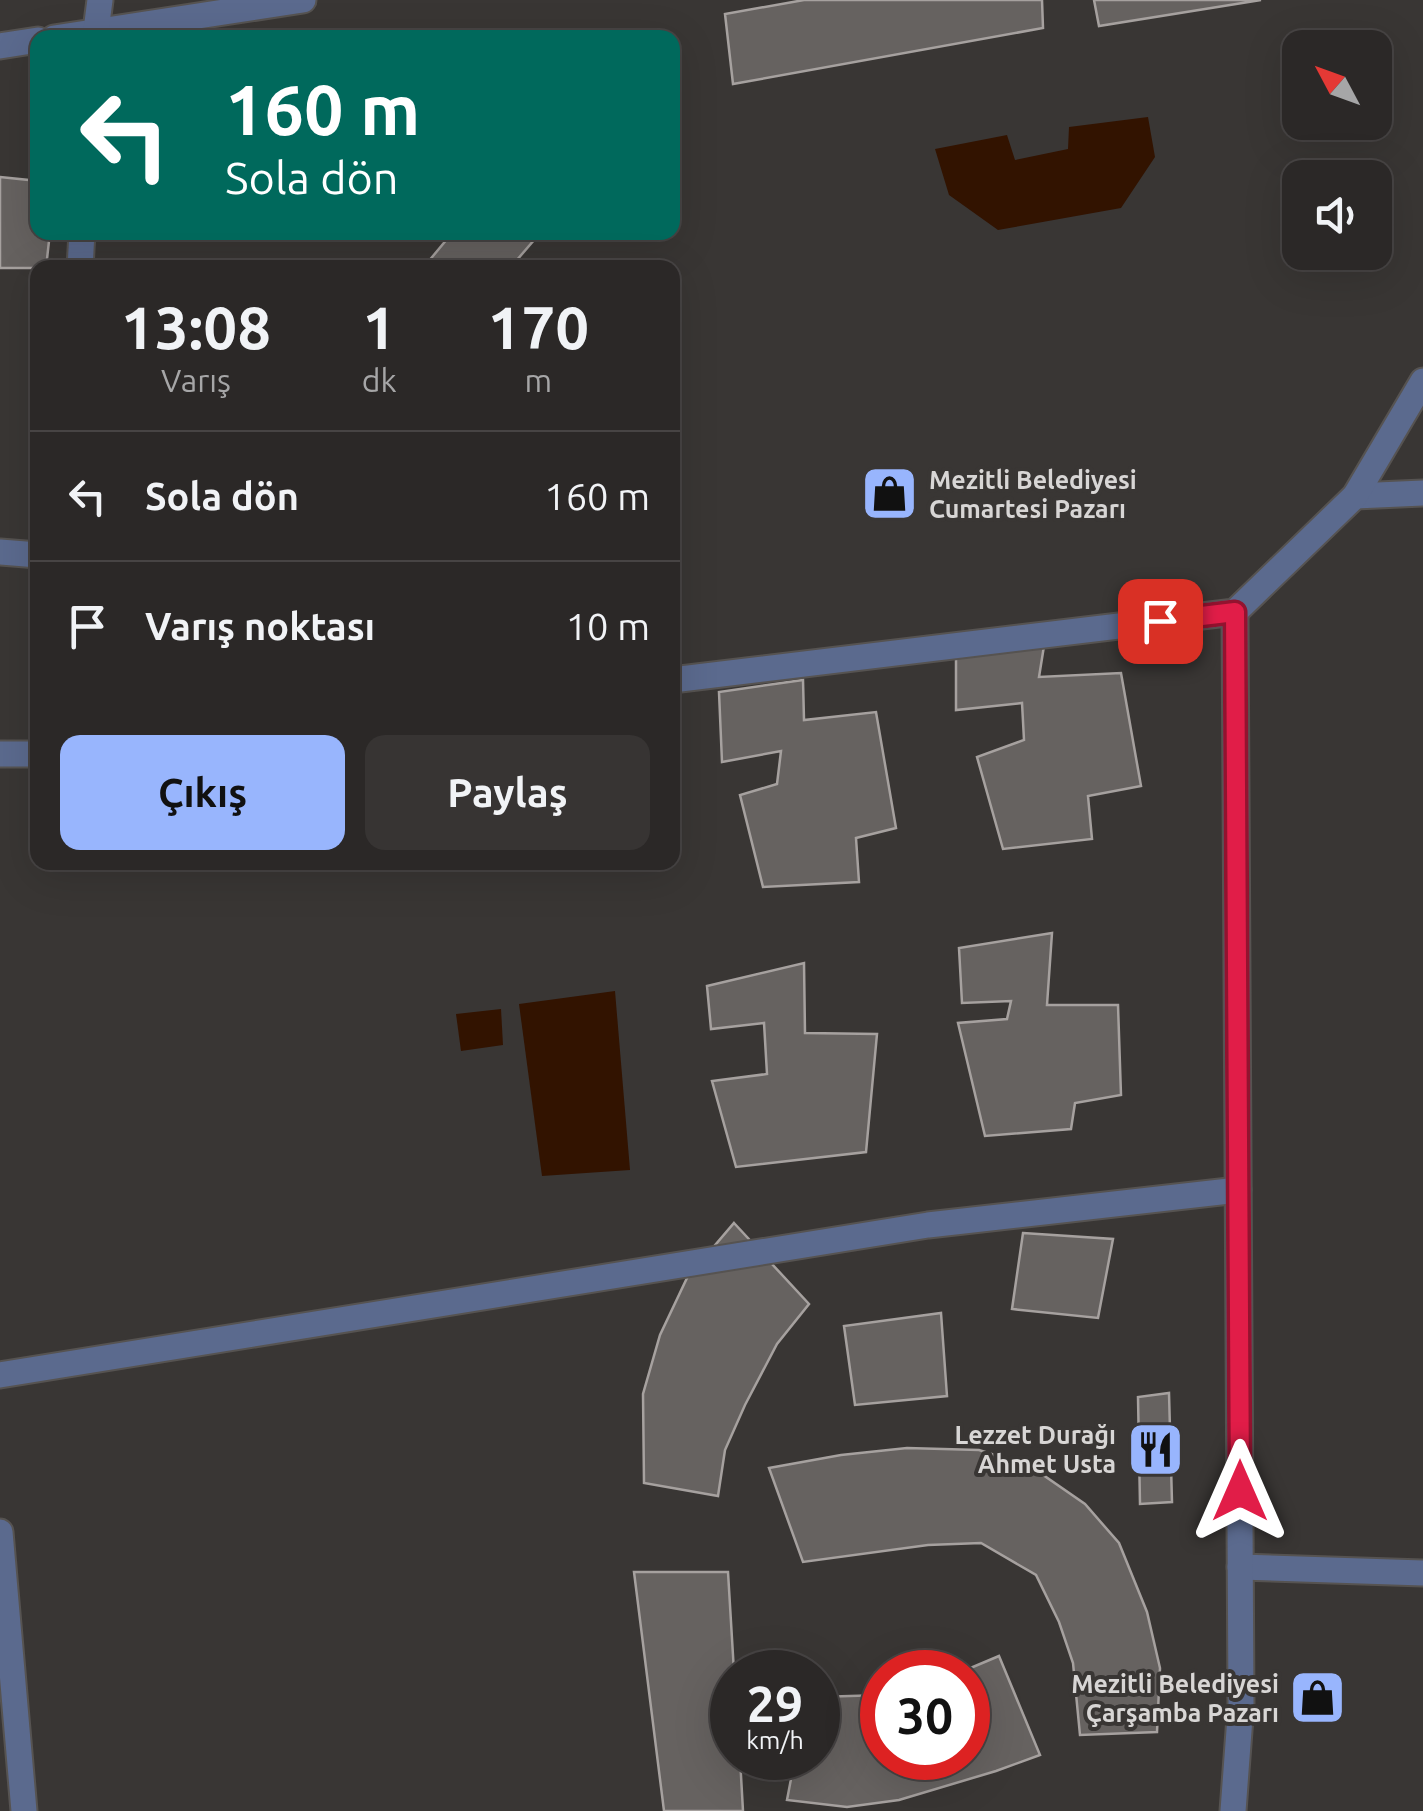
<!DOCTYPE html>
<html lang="tr">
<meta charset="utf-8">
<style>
body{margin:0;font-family:Ubuntu,sans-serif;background:#373433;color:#f1f3f6;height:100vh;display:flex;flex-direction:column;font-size:38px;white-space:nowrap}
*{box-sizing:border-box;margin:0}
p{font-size:32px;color:#a6a6a7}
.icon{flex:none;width:55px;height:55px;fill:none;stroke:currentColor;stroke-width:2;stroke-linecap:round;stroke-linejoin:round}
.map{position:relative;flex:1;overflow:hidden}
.side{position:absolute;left:30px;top:260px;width:650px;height:610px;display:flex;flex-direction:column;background:#2b2827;border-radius:20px;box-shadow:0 10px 40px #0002,0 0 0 2px #474444}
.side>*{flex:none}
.hud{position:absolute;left:30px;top:30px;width:650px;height:210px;border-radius:20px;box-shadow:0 10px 40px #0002,0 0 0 2px #474444;background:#00695c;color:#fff;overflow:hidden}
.needle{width:65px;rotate:311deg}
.fabs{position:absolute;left:1282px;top:30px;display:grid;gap:20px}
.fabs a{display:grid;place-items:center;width:110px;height:110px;border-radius:20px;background:#2b2827;box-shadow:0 10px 40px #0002,0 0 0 2px #474444;font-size:50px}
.speed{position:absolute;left:710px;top:1650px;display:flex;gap:20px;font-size:50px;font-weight:700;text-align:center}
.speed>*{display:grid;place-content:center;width:130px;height:130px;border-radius:50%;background:#2b2827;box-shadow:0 10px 40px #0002,0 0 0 2px #474444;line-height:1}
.speed small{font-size:25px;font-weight:400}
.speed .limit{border:15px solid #d22;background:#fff;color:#111}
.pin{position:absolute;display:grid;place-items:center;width:85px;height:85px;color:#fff;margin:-42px;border-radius:20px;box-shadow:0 5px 15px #0006}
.me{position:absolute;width:110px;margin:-55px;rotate:0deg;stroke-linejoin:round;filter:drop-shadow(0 0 8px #0008)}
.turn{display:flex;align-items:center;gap:35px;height:210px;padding:0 30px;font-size:45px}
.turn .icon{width:130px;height:130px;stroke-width:2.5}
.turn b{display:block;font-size:70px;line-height:85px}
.eta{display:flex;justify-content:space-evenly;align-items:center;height:170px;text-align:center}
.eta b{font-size:60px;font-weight:600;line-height:70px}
.action{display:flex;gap:20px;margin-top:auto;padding:20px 30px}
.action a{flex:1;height:115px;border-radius:20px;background:#98b5fd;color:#111;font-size:40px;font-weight:600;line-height:115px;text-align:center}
.action a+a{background:#373433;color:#f1f3f6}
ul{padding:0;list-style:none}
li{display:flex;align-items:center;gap:30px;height:130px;padding:0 30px;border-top:2px solid #474444}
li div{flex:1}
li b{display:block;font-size:38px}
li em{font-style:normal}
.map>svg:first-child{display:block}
.water{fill:#321300}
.building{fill:#666260;stroke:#a6a19f;stroke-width:2.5}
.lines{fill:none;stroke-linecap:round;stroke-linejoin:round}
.street-casing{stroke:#565351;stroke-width:29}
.street{stroke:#5b6a8e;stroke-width:25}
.route-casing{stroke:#92132f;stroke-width:25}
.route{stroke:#e11d48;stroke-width:18}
.labels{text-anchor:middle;stroke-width:8;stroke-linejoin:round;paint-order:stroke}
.poi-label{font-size:25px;font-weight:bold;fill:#d8d6d5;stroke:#393634;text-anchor:end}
</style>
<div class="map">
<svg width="1423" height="1811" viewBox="0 0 1423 1811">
<rect width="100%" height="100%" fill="#393634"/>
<g class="water">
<polygon points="1148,117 1155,157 1121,208 998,230 949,195 935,149 1007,135 1015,160 1068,149 1069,127"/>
<polygon points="615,991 630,1170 542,1176 519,1004"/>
<polygon points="501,1009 503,1045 461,1051 456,1014"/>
</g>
<g class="building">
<polygon points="804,0 1042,0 1043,28 733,84 725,14"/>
<polygon points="1094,0 1261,0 1099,26"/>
<polygon points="0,177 38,181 38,232 50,232 46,268 0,268"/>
<polygon points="453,232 541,232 510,268 423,268"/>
<polygon points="1044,646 1039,677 1121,673 1141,786 1088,796 1092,839 1003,849 977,757 1024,740 1022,703 956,710 956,657"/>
<polygon points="803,680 804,720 876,712 896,828 856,838 859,882 763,887 740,795 777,784 781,751 722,762 719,692"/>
<polygon points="1052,933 1047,1005 1118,1005 1121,1095 1075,1103 1071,1129 985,1136 958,1023 1007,1019 1011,1001 962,1003 959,948"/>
<polygon points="804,963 805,1033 877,1034 866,1152 736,1167 712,1081 767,1074 764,1023 711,1029 707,986"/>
<polygon points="734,1223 809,1304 777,1344 745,1405 725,1450 718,1496 644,1483 643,1394 660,1335 687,1278"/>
<polygon points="1023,1233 1113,1239 1098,1318 1012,1309"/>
<polygon points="941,1313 947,1396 855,1405 844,1326"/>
<polygon points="1169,1393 1172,1502 1140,1504 1138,1397"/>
<polygon points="907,1448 979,1450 1030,1466 1085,1504 1119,1543 1147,1612 1160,1668 1157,1732 1080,1735 1073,1663 1059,1622 1036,1575 981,1543 928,1545 803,1562 769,1468 841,1455"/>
<polygon points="634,1572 728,1572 734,1672 732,1672 732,1758 740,1758 743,1811 664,1811"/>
<polygon points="999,1656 1040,1755 996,1771 899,1800 847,1807 787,1800 795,1758 818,1758 818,1697 882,1695 882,1758 968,1758 968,1672 961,1672"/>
</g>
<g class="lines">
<defs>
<g id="street">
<polyline points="54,38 303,0"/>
<polyline points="95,38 100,0"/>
<polyline points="0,46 38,40"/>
<polyline points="80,268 82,232"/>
<polyline points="1355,496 1423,493"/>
<polyline points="0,552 38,555"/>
<polyline points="672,680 1235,612 1355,496 1423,381"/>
<polyline points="0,754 38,754"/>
<polyline points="0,1375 928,1225 1238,1190"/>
<polyline points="0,1532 24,1811"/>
<polyline points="1240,1567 1423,1573"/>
<polyline points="1233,1811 1241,1704 1235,612"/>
</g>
</defs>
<use href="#street" class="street-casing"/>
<use href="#street" class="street"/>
</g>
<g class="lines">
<defs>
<polyline id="route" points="1160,621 1235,612 1240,1491"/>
</defs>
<use href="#route" class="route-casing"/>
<use href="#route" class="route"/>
</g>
<defs>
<symbol id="shop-square" viewBox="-11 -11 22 22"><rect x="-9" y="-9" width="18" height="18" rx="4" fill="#98b5fd" stroke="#393634"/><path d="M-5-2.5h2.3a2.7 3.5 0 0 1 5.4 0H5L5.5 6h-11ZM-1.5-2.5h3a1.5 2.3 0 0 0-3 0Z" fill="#111"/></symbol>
<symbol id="restaurant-square" viewBox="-11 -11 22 22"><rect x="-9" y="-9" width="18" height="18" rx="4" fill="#98b5fd" stroke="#393634"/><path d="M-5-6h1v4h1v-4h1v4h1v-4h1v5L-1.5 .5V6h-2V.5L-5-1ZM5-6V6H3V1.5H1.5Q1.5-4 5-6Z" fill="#111"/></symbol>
</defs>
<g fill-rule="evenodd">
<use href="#shop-square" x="858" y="462" width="63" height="63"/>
<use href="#restaurant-square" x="1124" y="1418" width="63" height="63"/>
<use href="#shop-square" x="1286" y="1666" width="63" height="63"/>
</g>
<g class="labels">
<g class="poi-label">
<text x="929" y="489" text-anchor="start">Mezitli Belediyesi<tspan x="929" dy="29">Cumartesi Pazarı</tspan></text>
<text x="1116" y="1444">Lezzet Durağı<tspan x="1116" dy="29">Ahmet Usta</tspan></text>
<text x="1279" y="1693">Mezitli Belediyesi<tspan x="1279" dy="29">Çarşamba Pazarı</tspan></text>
</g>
</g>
</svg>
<div class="fabs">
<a><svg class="needle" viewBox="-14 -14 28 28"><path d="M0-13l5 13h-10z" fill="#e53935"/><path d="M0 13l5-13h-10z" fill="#a6a6a7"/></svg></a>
<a><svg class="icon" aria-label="sound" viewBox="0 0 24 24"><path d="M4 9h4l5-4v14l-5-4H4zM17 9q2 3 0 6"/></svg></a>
</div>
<div class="speed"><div>29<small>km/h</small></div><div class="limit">30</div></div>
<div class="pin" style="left:1160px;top:621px;background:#d93025"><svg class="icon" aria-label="arrive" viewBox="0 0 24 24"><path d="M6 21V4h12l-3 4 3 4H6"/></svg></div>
<svg class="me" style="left:1240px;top:1491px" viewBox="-20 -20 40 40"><path d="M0-17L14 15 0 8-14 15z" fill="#e11d48" stroke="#fff" stroke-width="4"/></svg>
<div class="hud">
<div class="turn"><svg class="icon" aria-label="left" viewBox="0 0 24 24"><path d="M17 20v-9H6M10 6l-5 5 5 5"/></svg><div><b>160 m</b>Sola dön</div></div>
</div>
<section class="side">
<div class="eta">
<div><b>13:08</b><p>Varış</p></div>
<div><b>1</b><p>dk</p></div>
<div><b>170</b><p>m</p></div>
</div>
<ul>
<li><svg class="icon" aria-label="left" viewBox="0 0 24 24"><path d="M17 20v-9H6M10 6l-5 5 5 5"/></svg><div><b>Sola dön</b></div><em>160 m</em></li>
<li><svg class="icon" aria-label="arrive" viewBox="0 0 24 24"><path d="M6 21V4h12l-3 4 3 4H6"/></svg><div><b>Varış noktası</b></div><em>10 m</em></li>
</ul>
<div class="action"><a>Çıkış</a><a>Paylaş</a></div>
</section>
</div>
